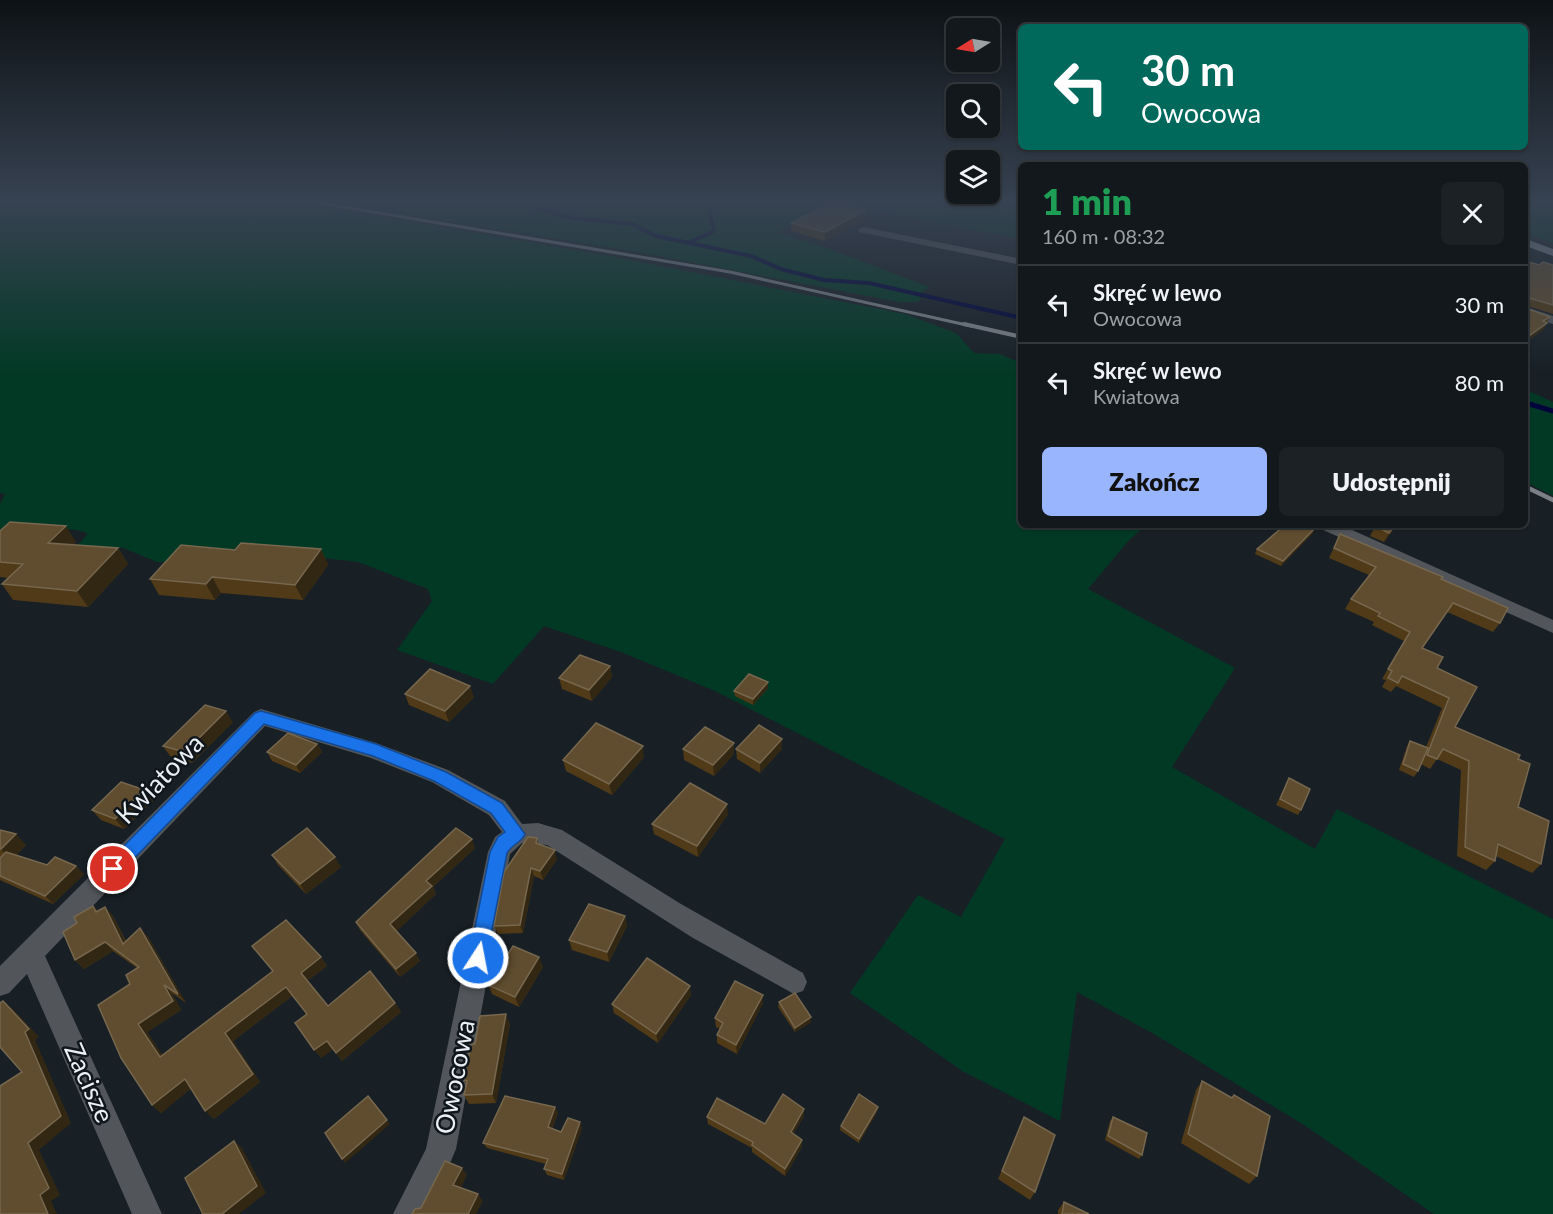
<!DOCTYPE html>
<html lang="pl">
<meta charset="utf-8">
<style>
body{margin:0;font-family:Lato,sans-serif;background:#1b2125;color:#f1f3f6;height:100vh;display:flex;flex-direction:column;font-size:22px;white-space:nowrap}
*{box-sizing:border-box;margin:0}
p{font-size:20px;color:#9ca0a3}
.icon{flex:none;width:33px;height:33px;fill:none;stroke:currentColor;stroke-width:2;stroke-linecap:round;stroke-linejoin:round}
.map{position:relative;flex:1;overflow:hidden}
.sheet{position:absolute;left:1018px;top:162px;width:510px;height:366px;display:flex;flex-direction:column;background:#12181c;border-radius:9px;box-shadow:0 2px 4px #0004,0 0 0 2px #31373b}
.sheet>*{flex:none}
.banner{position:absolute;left:1018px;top:24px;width:510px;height:126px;border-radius:9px;box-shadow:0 2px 4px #0004,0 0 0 2px #31373b;background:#00695c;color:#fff;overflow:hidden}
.needle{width:39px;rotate:259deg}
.buttons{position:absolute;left:946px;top:18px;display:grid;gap:12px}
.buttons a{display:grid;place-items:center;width:54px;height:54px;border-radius:9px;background:#12181c;box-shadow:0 2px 4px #0004,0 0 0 2px #31373b;font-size:30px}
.pin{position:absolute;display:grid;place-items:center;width:51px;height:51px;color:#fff;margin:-26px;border:3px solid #fff;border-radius:50%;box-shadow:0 2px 6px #0007}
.me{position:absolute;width:66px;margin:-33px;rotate:11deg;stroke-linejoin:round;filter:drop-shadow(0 0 4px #0008)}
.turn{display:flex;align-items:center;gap:21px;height:126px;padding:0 24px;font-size:27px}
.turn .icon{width:78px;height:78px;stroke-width:2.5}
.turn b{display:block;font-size:42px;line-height:51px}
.round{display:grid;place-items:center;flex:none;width:63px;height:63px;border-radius:9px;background:#1b2125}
.summary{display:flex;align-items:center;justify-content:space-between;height:102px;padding:0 24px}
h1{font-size:36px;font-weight:800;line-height:45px;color:#1e9e55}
.cta{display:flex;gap:12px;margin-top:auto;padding:12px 24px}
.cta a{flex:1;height:69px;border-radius:9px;background:#99b5fd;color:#111;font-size:24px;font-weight:800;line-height:69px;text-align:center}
.cta a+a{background:#1b2125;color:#f1f3f6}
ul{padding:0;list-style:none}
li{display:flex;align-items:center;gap:18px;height:78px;padding:0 24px;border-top:2px solid #31373b}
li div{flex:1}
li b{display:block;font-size:22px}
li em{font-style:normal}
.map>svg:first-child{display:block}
.green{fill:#023925}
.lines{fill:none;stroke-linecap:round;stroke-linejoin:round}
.stream-far1{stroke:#00063b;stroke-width:4}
.stream{stroke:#00063b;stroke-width:5}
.minor{fill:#52565a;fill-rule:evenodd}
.major{fill:#858e95;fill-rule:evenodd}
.rail-far2{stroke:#7a8086;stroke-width:3}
.rail-far1{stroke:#7a8086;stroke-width:4}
.rail{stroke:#7a8086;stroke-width:4.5}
.wall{fill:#503a17}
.shaded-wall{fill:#322713}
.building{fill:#604d2f;stroke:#76674e;stroke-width:1.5}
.route{fill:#1a73e8;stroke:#114b97;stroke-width:1.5}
.labels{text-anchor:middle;stroke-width:5;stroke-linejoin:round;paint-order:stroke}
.near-street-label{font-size:26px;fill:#ebf0f5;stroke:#0f171d}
</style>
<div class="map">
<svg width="1553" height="1214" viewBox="0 0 1553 1214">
<rect width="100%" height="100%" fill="#182026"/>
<g class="green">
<path d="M0,203H296L610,256L905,314L956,333L974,353L1000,354L1021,363L1022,525H1146L1129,540L1088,589L1235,668L1172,767L1315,849L1337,809L1553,919V1214H1434L1304,1125L1154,1034L1077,992L1060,1121L964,1072L850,993L918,895L961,917L1005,839L715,691L621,652L544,626L493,684L397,650L432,601L428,589L358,562L245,549L168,562H157L121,547L109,555L67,557L87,535L85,532C58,527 26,519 0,531V504L5,494L0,493Z"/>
<polygon points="332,203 532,203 542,206 604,217 536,203 823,203 777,233 827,248 929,287 922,292 919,302 899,302 622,249"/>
<polygon points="838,203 1021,203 1021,239"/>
<polygon points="1526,203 1553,203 1553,244 1526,232"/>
<polygon points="1526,390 1553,402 1553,496 1526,482"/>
</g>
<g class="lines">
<g class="stream-far1">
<polyline points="521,203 572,218 632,224 656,236 751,256 781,269 824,280 869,283 1022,318"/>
<polyline points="688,243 714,231 708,203"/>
</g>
<polyline class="stream" points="1526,403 1553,411"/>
<g class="minor">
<polygon points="863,227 1022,259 1022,265 859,232 858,230"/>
<polygon points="1526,307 1553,316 1553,324 1526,315"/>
<polygon points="1319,525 1341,525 1553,620 1553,633 1321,529"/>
<polygon points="261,709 376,743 448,770 505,801 522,824 538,823 562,830 681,904 803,973 807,982 803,991 794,994 693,938 547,845 522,843 510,854 456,1149 445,1175 425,1214 393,1214 426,1149 488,852 495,837 502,832 489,815 432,782 371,758 265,726 45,956 162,1214 132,1214 27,974 9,993 0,996 0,966 254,712"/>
</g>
<polygon class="major" points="1526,239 1553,249 1553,256 1526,246"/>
<polyline class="rail-far2" points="320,203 730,272 971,326"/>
<polyline class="rail-far1" points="964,324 1022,337"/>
<polyline class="rail" points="1526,487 1553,500"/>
</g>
<g class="wall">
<polygon points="866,218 825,241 791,231 791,223"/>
<polygon points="1526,261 1539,265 1553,265 1553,314 1528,306 1528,309 1550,317 1543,330 1526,342"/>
<polygon points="1376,525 1397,525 1384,542 1370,536"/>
<polygon points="1315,528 1312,534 1281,566 1255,554 1257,549"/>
<polygon points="0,531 76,542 73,545 118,548 128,564 88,607 13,600 2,584 8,578 0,577"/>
<polygon points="1340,534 1441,579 1500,623 1493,632 1447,612 1422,648 1437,668 1477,687 1455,727 1518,759 1518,807 1541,864 1532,873 1496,856 1495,861 1486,870 1457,856 1461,770 1437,759 1430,769 1421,764 1418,771 1414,777 1399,770 1407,746 1410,741 1426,747 1442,708 1396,686 1391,692 1382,687 1386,680 1382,679 1404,641 1372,625 1374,622 1345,609 1351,599 1369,575 1329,558"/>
<polygon points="321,549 328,565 303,600 221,593 215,600 159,595 150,579 235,550"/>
<polygon points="610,666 612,677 592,701 562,689 559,678"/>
<polygon points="768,688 753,705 735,696 734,691"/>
<polygon points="405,694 474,697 449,722 409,705"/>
<polygon points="233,722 192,763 170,756 163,746"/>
<polygon points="734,743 734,754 714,776 684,760 683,749"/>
<polygon points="317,744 322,752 300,773 272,761 267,752"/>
<polygon points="736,749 782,749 760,773 737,759"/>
<polygon points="644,757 612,795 566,771 563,760"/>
<polygon points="1289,778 1301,810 1298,815 1276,805"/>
<polygon points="145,790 153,801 124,829 101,820 92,810"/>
<polygon points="728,814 698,857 654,834 652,824"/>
<polygon points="0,830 26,845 16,855 47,865 84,874 53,904 0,880 0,858 1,857 0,856"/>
<polygon points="537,838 539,845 557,859 543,880 534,876 523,933 498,934 494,926"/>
<polygon points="475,848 433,887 436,894 396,931 420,961 400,977 360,930 356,922"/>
<polygon points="272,855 341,867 306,894 278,865"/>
<polygon points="93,906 98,911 105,907 113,916 126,941 140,928 148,937 186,1003 172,993 181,1010 147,1032 162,1055 273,971 252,946 321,957 327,966 307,981 328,1006 395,1003 401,1012 342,1061 333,1049 321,1058 307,1014 292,996 233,1041 260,1082 214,1119 191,1088 161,1113 152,1105 130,984 137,968 113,951 84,969 75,960 77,923"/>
<polygon points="625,916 627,926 609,962 572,950 569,940"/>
<polygon points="543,967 519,1007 492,994 488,985"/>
<polygon points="691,995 658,1043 614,1013 612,1004"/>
<polygon points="763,995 763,1003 737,1054 717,1043 717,1035 720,1029 716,1027 715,1018"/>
<polygon points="779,1002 811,1017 811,1022 795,1032 778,1007"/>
<polygon points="510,1024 496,1103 469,1104 464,1095 466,1084 464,1080 475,1044"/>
<polygon points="1202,1081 1231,1098 1257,1176 1249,1184 1181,1143 1196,1090"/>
<polygon points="555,1107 558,1113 552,1129 561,1132 582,1128 564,1180 547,1175 544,1169 546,1164 487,1148 483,1143"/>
<polygon points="804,1109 804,1116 793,1134 802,1147 785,1176 752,1152 752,1148 708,1124 707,1117 765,1124"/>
<polygon points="877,1112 859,1143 840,1130 841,1126"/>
<polygon points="1024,1117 1035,1192 1030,1200 998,1179"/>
<polygon points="1113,1117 1142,1155 1139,1159 1105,1140 1110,1121"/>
<polygon points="1064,1202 1089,1214 1058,1214 1058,1210"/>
</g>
<g class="shaded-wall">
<polygon points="866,210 866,218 825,241 825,232"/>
<polygon points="1547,323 1543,330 1526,342 1526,338"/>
<polygon points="1395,525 1397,525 1384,542 1389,533"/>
<polygon points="66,526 76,542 59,559 48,543"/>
<polygon points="1315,528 1312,534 1281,566 1283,561"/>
<polygon points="118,548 128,564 88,607 77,591"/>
<polygon points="321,549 328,565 303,600 295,585"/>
<polygon points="212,577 221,593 215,600 206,584"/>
<polygon points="610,666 612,677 592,701 589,690"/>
<polygon points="768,682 768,688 753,705 753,699"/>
<polygon points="470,686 474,697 449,722 445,711"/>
<polygon points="226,711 233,722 192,763 185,752"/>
<polygon points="782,739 782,749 760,773 760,763"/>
<polygon points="734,743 734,754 714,776 713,765"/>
<polygon points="317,744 322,752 300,773 296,765"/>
<polygon points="643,746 644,757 612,795 609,784"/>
<polygon points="145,790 153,801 124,829 115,819"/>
<polygon points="727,804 728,814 698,857 697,846"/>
<polygon points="16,834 26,845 11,860 1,849"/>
<polygon points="472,839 475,848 433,887 436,894 395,933 390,924 426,881"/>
<polygon points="555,850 557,859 543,880 540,871"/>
<polygon points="335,857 341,867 306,894 300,884"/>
<polygon points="76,866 84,874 53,904 45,896"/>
<polygon points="531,868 534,876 523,933 520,925"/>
<polygon points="105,907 113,916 131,953 123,944"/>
<polygon points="625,916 627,926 609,962 607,952"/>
<polygon points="140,928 148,937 186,1003 178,994"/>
<polygon points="105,942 113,951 84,969 75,960"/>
<polygon points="416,953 420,961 400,977 396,969"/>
<polygon points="321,957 327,966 307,981 301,973"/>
<polygon points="539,957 543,967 519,1007 515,997"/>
<polygon points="164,985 172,993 181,1010 147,1032 169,1065 160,1057 138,1024"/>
<polygon points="690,986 691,995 658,1043 656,1034"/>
<polygon points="286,987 292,996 233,1041 260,1082 214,1119 205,1111 225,1033"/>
<polygon points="763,995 763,1003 737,1054 736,1045"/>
<polygon points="3,1001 13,1009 39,1037 35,1040 71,1123 39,1150 60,1195 51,1201 57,1214 48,1214 40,1195 28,1143 61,1116"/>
<polygon points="395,1003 401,1012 342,1061 336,1053"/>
<polygon points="506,1014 510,1024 496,1103 492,1094"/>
<polygon points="811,1017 811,1022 795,1032 795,1028"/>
<polygon points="327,1041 333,1049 321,1058 314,1050"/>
<polygon points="185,1079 193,1087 161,1113 152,1105"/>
<polygon points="555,1107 558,1113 550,1133 548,1127"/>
<polygon points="878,1107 877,1112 859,1143 859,1139"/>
<polygon points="804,1109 804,1116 790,1139 791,1132"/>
<polygon points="387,1120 390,1124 345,1163 342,1159"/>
<polygon points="580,1122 582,1128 564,1180 562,1174"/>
<polygon points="802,1140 802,1147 785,1176 785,1169"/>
<polygon points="234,1141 242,1148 266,1193 239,1214 222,1214"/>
<polygon points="462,1168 467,1175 459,1192 453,1185"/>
<polygon points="478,1194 483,1201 476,1214 468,1214"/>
</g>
<g class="building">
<polygon points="832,203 842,203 866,210 825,232 791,223"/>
<polygon points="1526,261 1539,265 1543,262 1553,265 1553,305 1529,298 1528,309 1550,317 1543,321 1547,323 1526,338"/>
<polygon points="10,522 66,526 48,543 118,548 77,591 2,584 23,564 0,562 0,531"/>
<polygon points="1285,525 1307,525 1315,528 1283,561 1257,549"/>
<polygon points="1376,525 1395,525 1389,533 1375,526"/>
<polygon points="1340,534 1443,577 1441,579 1508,608 1500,623 1453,603 1422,648 1443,657 1437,668 1477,687 1455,727 1520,755 1518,759 1530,764 1518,807 1549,821 1541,864 1498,844 1495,861 1465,847 1469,761 1443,749 1437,759 1427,755 1449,698 1402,676 1398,683 1388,678 1392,671 1388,669 1410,632 1378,616 1380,613 1351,599 1376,567 1334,548"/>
<polygon points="241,543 321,549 295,585 212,577 206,584 150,579 181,545 235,550"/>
<polygon points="580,655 610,666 589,690 559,678"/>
<polygon points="430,669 470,686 445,711 405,694"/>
<polygon points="749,674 768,682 753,699 734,691"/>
<polygon points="205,705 226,711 185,752 163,746"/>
<polygon points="596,723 643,746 609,784 563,760"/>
<polygon points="759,725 782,739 760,763 736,749"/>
<polygon points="705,727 734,743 713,765 683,749"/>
<polygon points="288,733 317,744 296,765 267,752"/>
<polygon points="1410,741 1428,748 1418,771 1403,764"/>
<polygon points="1289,778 1310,789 1301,810 1280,799"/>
<polygon points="121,782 145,790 115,819 92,810"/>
<polygon points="690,783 727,804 697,846 652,824"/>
<polygon points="307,828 335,857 300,884 272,855"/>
<polygon points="456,828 472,839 426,881 432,886 390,924 416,953 396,969 356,922"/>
<polygon points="0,830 16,834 1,849 0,849"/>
<polygon points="528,837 537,838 536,843 555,850 540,871 531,868 520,925 494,926 504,872"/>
<polygon points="6,852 47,865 55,857 76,866 45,896 0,876 0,858"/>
<polygon points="589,904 625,916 607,952 569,940"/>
<polygon points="93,906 96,912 105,907 123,944 140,928 178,994 164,985 173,1001 138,1024 160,1057 273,971 252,946 286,920 321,957 301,973 328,1006 370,971 395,1003 336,1053 327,1041 314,1050 295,1023 307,1014 286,987 225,1033 253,1074 205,1111 185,1079 152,1105 121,1058 98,1005 130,984 126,975 139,967 105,942 75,960 63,932 77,923 74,917"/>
<polygon points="513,946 539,957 515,997 488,985"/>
<polygon points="647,958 690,986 656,1034 612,1004"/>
<polygon points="735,981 763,995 736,1045 717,1035 723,1023 715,1018"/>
<polygon points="795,993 811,1017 795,1028 779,1002"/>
<polygon points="3,1001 29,1029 25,1032 61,1116 28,1143 49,1188 40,1195 48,1214 0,1214 0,1086 22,1072 0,1047 0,1003"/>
<polygon points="506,1014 492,1094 464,1095 467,1081 464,1080 471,1044 475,1044 480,1016"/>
<polygon points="1202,1081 1232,1098 1234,1095 1270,1116 1257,1176 1188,1134"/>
<polygon points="783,1094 804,1109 791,1132 802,1140 785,1169 752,1145 753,1142 707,1117 717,1098 765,1124"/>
<polygon points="859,1094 878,1107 859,1139 841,1126"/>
<polygon points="368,1096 387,1120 342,1159 325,1133"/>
<polygon points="505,1096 555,1107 548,1127 561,1132 568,1118 580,1122 562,1174 544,1169 548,1159 483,1143"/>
<polygon points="1024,1117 1055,1135 1035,1192 1002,1171"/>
<polygon points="1113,1117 1147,1133 1142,1155 1108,1136"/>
<polygon points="234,1141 257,1186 222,1214 203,1214 185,1178"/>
<polygon points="445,1161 462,1168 453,1185 478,1194 468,1214 412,1214 415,1209 421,1208"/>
<polygon points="1064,1202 1089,1214 1062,1214"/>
</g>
<linearGradient id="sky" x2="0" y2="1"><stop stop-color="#0d1215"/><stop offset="0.54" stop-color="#374252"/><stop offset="1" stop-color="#374252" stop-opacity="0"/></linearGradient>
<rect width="1553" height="373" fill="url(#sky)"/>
<path class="route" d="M261,711L376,744L446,772L502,803L525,834C521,843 512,844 507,853L485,965L478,967L471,965L469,958L490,852L498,837L505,832L491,813L434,781L373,756L264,724L119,874L113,876L107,874L104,869L107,863L255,713Z"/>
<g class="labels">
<g class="near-street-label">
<text transform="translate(160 779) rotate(-46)" y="9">Kwiatowa</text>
<text transform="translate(455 1077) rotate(-79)" y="9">Owocowa</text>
<text transform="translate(89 1083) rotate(66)" y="9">Zacisze</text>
</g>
</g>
</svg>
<div class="buttons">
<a><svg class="needle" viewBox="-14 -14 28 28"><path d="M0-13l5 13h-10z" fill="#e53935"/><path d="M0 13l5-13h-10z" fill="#9ca0a3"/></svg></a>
<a><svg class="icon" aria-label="search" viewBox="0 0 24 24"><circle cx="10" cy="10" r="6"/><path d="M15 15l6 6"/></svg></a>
<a><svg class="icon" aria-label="layers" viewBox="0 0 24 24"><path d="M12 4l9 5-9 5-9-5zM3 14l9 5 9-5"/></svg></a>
</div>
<div class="pin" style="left:113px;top:869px;background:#d93025"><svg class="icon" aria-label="arrive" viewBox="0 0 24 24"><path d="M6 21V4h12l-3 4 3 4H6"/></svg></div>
<svg class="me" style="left:478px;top:958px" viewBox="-20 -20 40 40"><circle r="17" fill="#1a73e8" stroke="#fff" stroke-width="3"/><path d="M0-11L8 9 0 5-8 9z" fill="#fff"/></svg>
<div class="banner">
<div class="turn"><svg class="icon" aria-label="left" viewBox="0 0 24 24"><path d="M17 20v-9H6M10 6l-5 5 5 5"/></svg><div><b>30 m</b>Owocowa</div></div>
</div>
<section class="sheet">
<div class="summary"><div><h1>1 min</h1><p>160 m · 08:32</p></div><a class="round"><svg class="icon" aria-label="close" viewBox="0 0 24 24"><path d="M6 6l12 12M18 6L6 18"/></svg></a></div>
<ul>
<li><svg class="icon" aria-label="left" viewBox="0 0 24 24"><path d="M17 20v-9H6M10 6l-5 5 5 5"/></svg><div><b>Skręć w lewo</b><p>Owocowa</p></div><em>30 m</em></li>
<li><svg class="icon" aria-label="left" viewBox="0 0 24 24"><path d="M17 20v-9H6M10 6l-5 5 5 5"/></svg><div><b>Skręć w lewo</b><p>Kwiatowa</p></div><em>80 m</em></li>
</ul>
<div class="cta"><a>Zakończ</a><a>Udostępnij</a></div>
</section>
</div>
